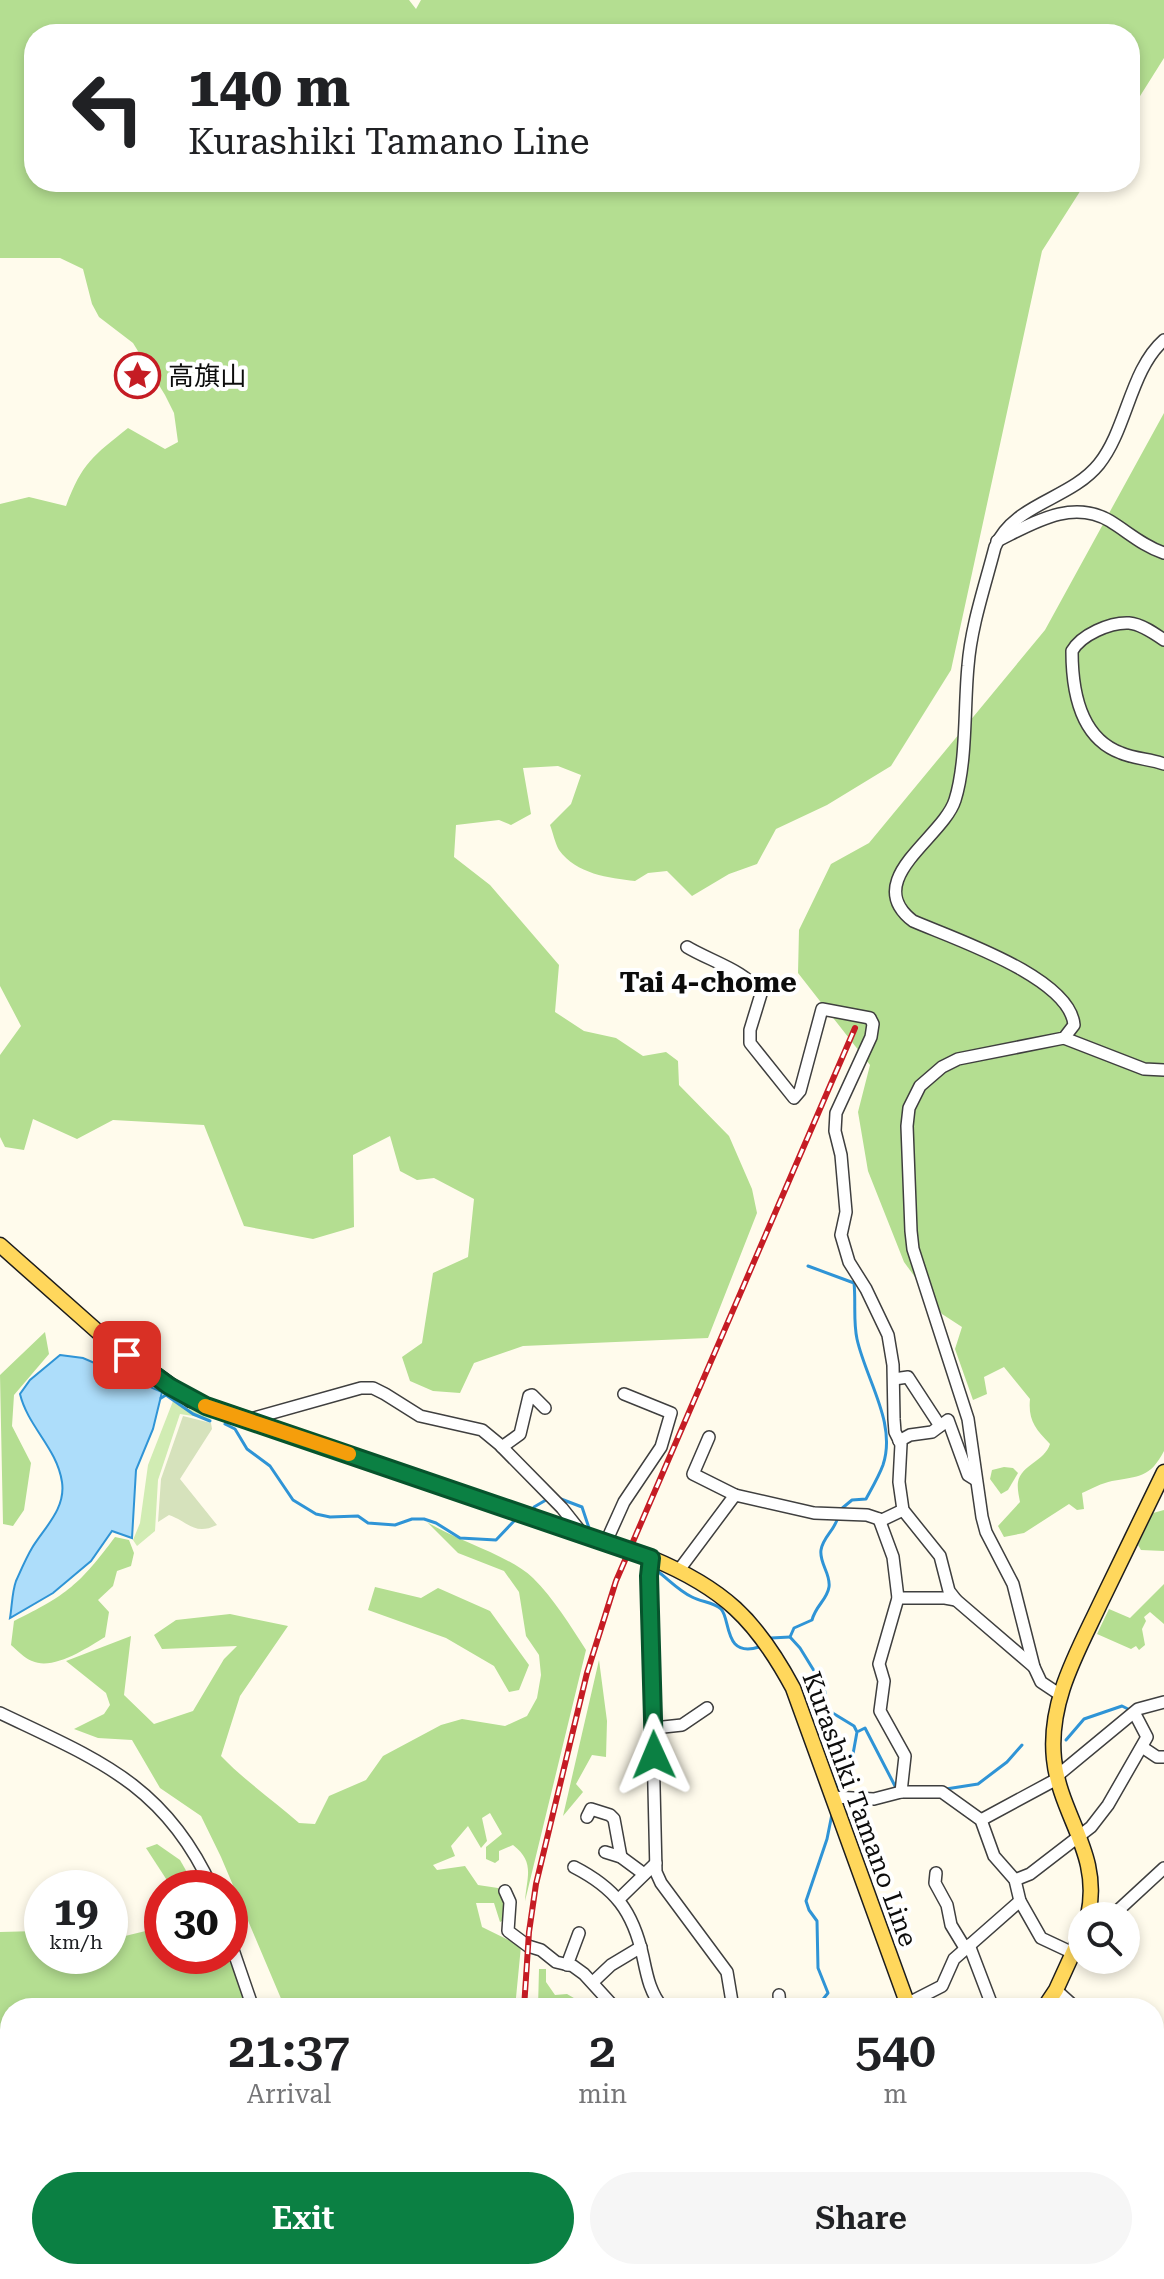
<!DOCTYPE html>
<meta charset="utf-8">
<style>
body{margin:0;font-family:"Roboto Serif","Noto Sans JP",serif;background:#f6f6f6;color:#202124;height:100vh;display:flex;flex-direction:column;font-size:30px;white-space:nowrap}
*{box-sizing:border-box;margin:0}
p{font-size:26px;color:#757577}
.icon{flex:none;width:44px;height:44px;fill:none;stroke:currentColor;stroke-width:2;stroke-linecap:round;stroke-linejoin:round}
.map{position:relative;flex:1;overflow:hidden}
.drawer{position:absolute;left:0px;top:1998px;width:1164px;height:282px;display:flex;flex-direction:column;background:#fff;border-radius:32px 32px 0 0;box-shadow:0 4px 12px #0003}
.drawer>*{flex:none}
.hud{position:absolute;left:24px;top:24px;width:1116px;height:168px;border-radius:32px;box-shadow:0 4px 12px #0003;background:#fff;color:#202124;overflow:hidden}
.controls{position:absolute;left:1068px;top:1902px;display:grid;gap:16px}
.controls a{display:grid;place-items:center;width:72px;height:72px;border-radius:50%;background:#fff;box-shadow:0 4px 12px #0003;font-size:40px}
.speed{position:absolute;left:24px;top:1870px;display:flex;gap:16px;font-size:40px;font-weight:700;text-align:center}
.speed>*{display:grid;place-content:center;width:104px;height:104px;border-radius:50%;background:#fff;box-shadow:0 4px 12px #0003;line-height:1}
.speed small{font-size:20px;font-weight:400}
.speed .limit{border:12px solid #d22;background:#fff;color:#111}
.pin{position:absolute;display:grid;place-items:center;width:68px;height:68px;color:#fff;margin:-34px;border-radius:16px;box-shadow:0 4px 12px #0006}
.me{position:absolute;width:88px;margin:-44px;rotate:359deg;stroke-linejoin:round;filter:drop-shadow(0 0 6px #0008)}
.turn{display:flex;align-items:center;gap:28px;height:168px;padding:0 32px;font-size:36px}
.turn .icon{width:104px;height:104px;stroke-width:2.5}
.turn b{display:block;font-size:56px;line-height:68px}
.eta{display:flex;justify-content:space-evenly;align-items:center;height:136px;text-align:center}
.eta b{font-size:48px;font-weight:600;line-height:56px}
.action{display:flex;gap:16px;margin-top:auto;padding:16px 32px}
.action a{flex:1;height:92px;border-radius:48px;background:#0b8043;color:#fff;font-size:32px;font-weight:600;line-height:92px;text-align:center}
.action a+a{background:#f6f6f6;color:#202124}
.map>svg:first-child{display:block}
.green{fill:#d1ecb3}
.forest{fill:#b4de91}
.cemetery{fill:#d6e2bc}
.water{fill:#adddfa;stroke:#2f94d6;stroke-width:2}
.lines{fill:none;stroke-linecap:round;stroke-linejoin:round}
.stream{stroke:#2f94d6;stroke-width:3}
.minor-casing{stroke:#3f3f3f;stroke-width:14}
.major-casing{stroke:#1d1d1d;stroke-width:17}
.minor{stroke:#fff;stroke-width:11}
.major{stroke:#ffd75c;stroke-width:14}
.rail-casing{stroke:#c51c24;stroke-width:6}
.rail{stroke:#fff;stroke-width:3;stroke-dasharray:9;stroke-linecap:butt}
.route-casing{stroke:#07532c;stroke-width:20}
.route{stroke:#0b8043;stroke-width:14}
.slow{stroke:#f59e0b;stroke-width:14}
.labels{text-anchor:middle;stroke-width:8;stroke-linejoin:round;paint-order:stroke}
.poi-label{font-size:26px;fill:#0c0c0c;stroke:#fff;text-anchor:start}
.street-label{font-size:26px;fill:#0c0c0c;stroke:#fff}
.neighbourhood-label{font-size:28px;font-weight:bold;fill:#0c0c0c;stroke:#fff}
</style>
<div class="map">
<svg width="1164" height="2279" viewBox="0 0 1164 2279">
<rect width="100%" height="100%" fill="#fffbec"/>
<polygon class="green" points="175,1396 212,1415 212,1419 180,1414 158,1480 155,1531 137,1546 133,1540 140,1523 148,1465"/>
<g class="forest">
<path d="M0,0H409L416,9L421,0H1164V58L1130,112V34H34V182H1086L1042,251L951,670L891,766L827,805L776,829L757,864L729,874L692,896L667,871L648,873L635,881C609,878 576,874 559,850C555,843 553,833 550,825L571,804L581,775L558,766L523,768L531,814L511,825L499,820L456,825L454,857L490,885L559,965L555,1012L584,1031L616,1038L643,1056L666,1052L678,1061L679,1085L729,1136L752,1189L757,1213L708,1338L523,1346L474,1363L460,1393L433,1391L410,1381L402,1357L422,1343L433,1273L468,1257L474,1199L434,1178L417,1180L400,1171L390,1136L353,1155L354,1227L313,1239L244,1226L204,1125L113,1120L77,1139L33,1119L24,1150L5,1147L0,1137V1055L21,1026L0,986V504L29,497L66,506C82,463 93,456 128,428L165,449L178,442L174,413L165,395L133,343L99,317L92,304L83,269L60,258H0Z"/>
<path d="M1164,413V1451C1150,1478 1139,1476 1112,1481C1102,1483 1091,1489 1082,1493L1084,1509L1077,1510L1069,1504L1024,1533L1004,1537L998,1526L1020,1502C1019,1496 1017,1488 1018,1482C1021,1465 1045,1461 1050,1444C1035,1429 1028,1420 1030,1399L1004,1367L984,1377L987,1394L973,1400L955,1349L962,1327L942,1314L904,1262L868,1171L858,1112L870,1065L798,973L799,930L831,864L869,843L1045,630Z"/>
<polygon points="45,1332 49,1354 14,1395 12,1426 31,1463 24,1510 13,1526 3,1524 0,1375"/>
<polygon points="1004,1467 1013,1468 1018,1473 1008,1490 1001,1494 990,1479 992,1470"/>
<polygon points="1164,1510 1164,1551 1141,1550 1138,1545 1153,1513"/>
<path d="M427,1522C457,1541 509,1555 533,1578C554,1599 570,1625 586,1650L525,1901C527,1876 535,1862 513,1845L499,1851V1860L495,1863L486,1859V1847L502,1834L490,1813L482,1818L487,1841L481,1848L468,1826L451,1846L455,1856L433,1865L437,1870L465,1866L478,1885L498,1888L506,1902L504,1920L500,1922L494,1903H476L482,1927L521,1946L515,2008H285L221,1857L201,1816L160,1788L132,1740L98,1738L74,1729L104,1714L110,1705L106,1693L66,1661L131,1636L124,1695L154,1724L193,1711L224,1659L237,1646L162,1649L154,1635L176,1620L230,1614L288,1626L240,1696L221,1756C245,1781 273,1800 299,1823L315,1824L329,1796L366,1780L383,1756L441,1725L462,1719L505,1726L527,1716L537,1698L541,1675L539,1655L526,1636L519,1592L504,1571L458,1553Z"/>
<path d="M115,1537L129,1540L134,1553L131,1566L117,1571L113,1586L98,1600L109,1612L105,1637C87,1648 53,1671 32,1661C24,1658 17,1650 11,1645L14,1621C67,1595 80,1584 115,1537Z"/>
<polygon points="1164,1584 1164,1624 1150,1612 1144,1617 1146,1621 1142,1629 1145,1645 1139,1650 1136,1646 1131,1649 1097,1634 1109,1609 1130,1618"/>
<polygon points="375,1587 421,1598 438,1588 490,1611 529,1665 519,1690 509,1692 494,1666 446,1638 368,1610"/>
<polygon points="599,1660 607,1721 606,1757 592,1755 576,1784 583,1792 563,1816"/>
<polygon points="157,1844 180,1860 196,1888 172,1888 146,1848"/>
<polygon points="110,1921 121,1937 162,1927 162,1956 230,1956 248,2008 10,2008 10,2115 0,2115 0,1932 38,1931 42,1923 42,1956 110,1956"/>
<polygon points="539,1969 546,1969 546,1982 555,1995 567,1994 591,2008 538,2008"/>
<polygon points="10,2161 10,2270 404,2270 410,2279 0,2279 0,2168"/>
</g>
<path class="cemetery" d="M183,1416L211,1423L212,1429L180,1479L217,1525C194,1536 189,1522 169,1515L158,1522L161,1479Z"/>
<g class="water">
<path d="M60,1355L83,1358L162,1392L153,1429L136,1470L132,1538L112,1531L91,1561L53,1593L10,1618C12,1606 12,1592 16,1581C21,1570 26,1558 32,1548C44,1528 66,1509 62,1482C57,1448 28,1427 20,1394L30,1380Z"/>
<polygon points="0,2122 10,2123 10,2148 0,2164"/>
</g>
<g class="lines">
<g class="stream">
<path d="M808,1266L854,1283C856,1301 853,1321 857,1339C866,1380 897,1423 883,1465C879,1476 872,1488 866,1499L852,1500L840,1510"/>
<polyline points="161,1398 166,1395 193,1414 210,1421"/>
<polyline points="225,1424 235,1429 247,1449 270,1466 293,1500 316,1514 330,1517 358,1516 368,1523 395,1525 412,1519 424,1519 436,1523 460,1538 496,1540 515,1520"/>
<polyline points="561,1499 582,1507 589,1528"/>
<polyline points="534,1507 546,1500"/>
<path d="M656,1570C667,1578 679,1591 692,1597C701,1602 714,1602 721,1609C731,1619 723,1658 759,1647"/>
<polyline points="771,1638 790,1637"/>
<polyline points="859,1731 865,1728 895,1786"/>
<polyline points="1066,1740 1084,1719 1122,1706 1130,1710"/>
<path d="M837,1787L841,1768L853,1754L857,1732L854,1726L831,1712L827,1706L824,1687L800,1648L790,1637L794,1628L812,1620C816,1605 827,1600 829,1587C831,1574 819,1563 821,1550C823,1537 835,1530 838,1517"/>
<polyline points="946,1789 978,1784 1007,1762 1022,1745"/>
<polyline points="816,2008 828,1993 818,1968 817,1921 809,1910 806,1901 827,1839 832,1814"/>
<polyline points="865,2279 867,2270"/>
</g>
<defs>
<g id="minor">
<path d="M997,541C1032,524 1071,498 1110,521C1128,532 1143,546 1164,553"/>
<path d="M1164,640C1154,633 1141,624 1129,623C1110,622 1081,635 1072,651C1072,690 1080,738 1121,753C1135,759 1150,759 1164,764"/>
<path d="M687,947C710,961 747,971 761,994L750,1030V1043L794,1098L800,1091L822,1009L870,1018L873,1024L871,1037L836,1113L835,1131L841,1155L846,1212L841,1235L849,1262L866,1289L888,1335L893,1365L894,1419L895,1432L901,1444L899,1482L903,1510L940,1556L949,1591L956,1600L1034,1667"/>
<polyline points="1064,1038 1144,1069 1164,1070"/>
<polyline points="894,1379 908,1377 940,1426"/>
<polyline points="247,1420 361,1388 373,1388 385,1394 420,1416 482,1430 499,1444 562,1508 581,1532"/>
<polyline points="709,1437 693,1474 735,1495"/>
<polyline points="899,1441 910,1435 932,1432 948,1420 968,1475 976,1480"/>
<polyline points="502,1447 520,1434 529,1396 532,1395 545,1408"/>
<polyline points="879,1519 893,1557 898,1598 879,1664 884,1681 880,1711 905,1756 901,1792"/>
<polyline points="606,1542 624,1502 661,1447 671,1413 624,1394"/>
<polyline points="651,1558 649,1576 656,1872 661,1883 727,1972 733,2008"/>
<polyline points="679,1570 735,1495 814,1513 867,1515 882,1520 903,1510"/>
<polyline points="898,1598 945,1598 956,1600"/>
<path d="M1059,1694L1041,1682L1034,1667L1013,1584L986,1532L982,1517L968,1419L913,1249L911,1231L907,1126L909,1108L920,1086L942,1067L958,1059L1064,1038L1074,1025C1070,977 952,938 913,921C860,880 943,838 955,800C967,762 964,706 968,666C971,626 985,586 995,547C1014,503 1070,500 1099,464C1127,429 1130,370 1164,340"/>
<path d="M0,1713C96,1759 165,1784 212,1888"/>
<polyline points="654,1728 682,1725 707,1708"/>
<polyline points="1142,1747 1157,1757 1164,1757"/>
<polyline points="1057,1776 1138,1709 1164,1702"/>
<polyline points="832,1797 874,1799 901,1792 942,1792 981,1820 994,1856 1015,1880 1020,1901 1041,1938 1073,1953"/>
<polyline points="587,1817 591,1809 610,1815 614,1819 621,1857"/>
<polyline points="981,1820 1057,1779"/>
<polyline points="605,1852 621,1857 644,1874"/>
<path d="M574,1867C615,1888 633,1911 643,1957C647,1976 650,1993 663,2008"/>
<polyline points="936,1873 935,1883 947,1905 951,1925 965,1948"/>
<polyline points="1015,1880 1030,1874 1091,1827 1108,1805 1147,1737 1135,1714"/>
<polyline points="505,1891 510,1902 508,1931 528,1946 541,1950 556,1962 573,1966 584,1974 615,2008"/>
<polyline points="619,1899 656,1863"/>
<polyline points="1112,1916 1164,1868"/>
<polyline points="230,1941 253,2008"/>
<polyline points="969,1945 993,2008"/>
<polyline points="567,1965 579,1933"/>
<polyline points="593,1982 611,1965 641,1947"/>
<polyline points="1056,1990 1076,2008"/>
<polyline points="779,1995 780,2008"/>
<polyline points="899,2008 942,1986 954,1959 1020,1901"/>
<polyline points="1154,2065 1164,2042"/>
<polyline points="1154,2164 1158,2201 1164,2220"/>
<polyline points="420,2270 427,2279"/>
<polyline points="437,2270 444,2279"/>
<polyline points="497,2270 502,2275 497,2279"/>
<polyline points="543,2270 544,2279"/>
<polyline points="873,2273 882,2279"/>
<polyline points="608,2279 608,2270"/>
<polyline points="704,2279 704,2270"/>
<polyline points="1033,2279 1034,2270"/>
<polyline points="1096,2279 1097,2270"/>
</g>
<g id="major">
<path d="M0,1245L106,1339L191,1400L651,1558C723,1588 756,1619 793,1688L909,2008"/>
<path d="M1088,1916C1102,1853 1060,1817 1054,1759C1048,1702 1077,1653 1100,1604C1121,1560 1143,1516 1164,1472"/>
<polyline points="1044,2008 1056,1990 1082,1933"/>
<polyline points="951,2279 953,2270"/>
</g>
</defs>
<use href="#minor" class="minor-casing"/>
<use href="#major" class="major-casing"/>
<use href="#minor" class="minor"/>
<use href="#major" class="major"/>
<defs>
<g id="rail">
<polyline points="524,2008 529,1932 536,1884 587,1673 616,1581 855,1028"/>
<polyline points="521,2279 521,2270"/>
</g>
</defs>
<use href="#rail" class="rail-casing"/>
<use href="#rail" class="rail"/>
</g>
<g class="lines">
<defs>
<polyline id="route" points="127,1355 169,1386 206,1406 651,1558 649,1576 654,1755"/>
</defs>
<use href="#route" class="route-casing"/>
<use href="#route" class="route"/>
<polyline class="slow" points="205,1406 349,1454"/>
</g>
<defs>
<symbol id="sight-ring" viewBox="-11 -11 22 22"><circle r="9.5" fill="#fff" stroke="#c51c24" stroke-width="1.5"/><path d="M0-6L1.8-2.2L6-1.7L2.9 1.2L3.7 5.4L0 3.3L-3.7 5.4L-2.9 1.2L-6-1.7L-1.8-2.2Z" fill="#c51c24"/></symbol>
</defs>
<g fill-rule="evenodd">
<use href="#sight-ring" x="112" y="350" width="51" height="51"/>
</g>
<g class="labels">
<g class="poi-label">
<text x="168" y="385">高旗山</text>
</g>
<g class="street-label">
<text transform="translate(860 1809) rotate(70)" y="9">Kurashiki Tamano Line</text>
</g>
<g class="neighbourhood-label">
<text x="708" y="992">Tai 4-chome</text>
</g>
</g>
</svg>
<div class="controls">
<a><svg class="icon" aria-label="search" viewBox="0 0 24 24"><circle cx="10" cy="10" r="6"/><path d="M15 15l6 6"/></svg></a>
</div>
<div class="speed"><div>19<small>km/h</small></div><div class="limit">30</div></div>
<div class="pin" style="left:127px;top:1355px;background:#d93025"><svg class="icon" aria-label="arrive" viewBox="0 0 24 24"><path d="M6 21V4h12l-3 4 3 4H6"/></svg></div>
<svg class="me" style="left:654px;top:1755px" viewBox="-20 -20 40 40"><path d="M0-17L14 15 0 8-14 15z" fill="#0b8043" stroke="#fff" stroke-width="4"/></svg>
<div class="hud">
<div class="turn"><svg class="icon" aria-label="left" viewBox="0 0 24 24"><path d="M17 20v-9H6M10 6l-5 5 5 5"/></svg><div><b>140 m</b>Kurashiki Tamano Line</div></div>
</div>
<section class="drawer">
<div class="eta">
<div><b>21:37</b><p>Arrival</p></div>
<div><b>2</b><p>min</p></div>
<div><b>540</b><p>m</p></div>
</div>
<div class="action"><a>Exit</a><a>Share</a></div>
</section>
</div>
